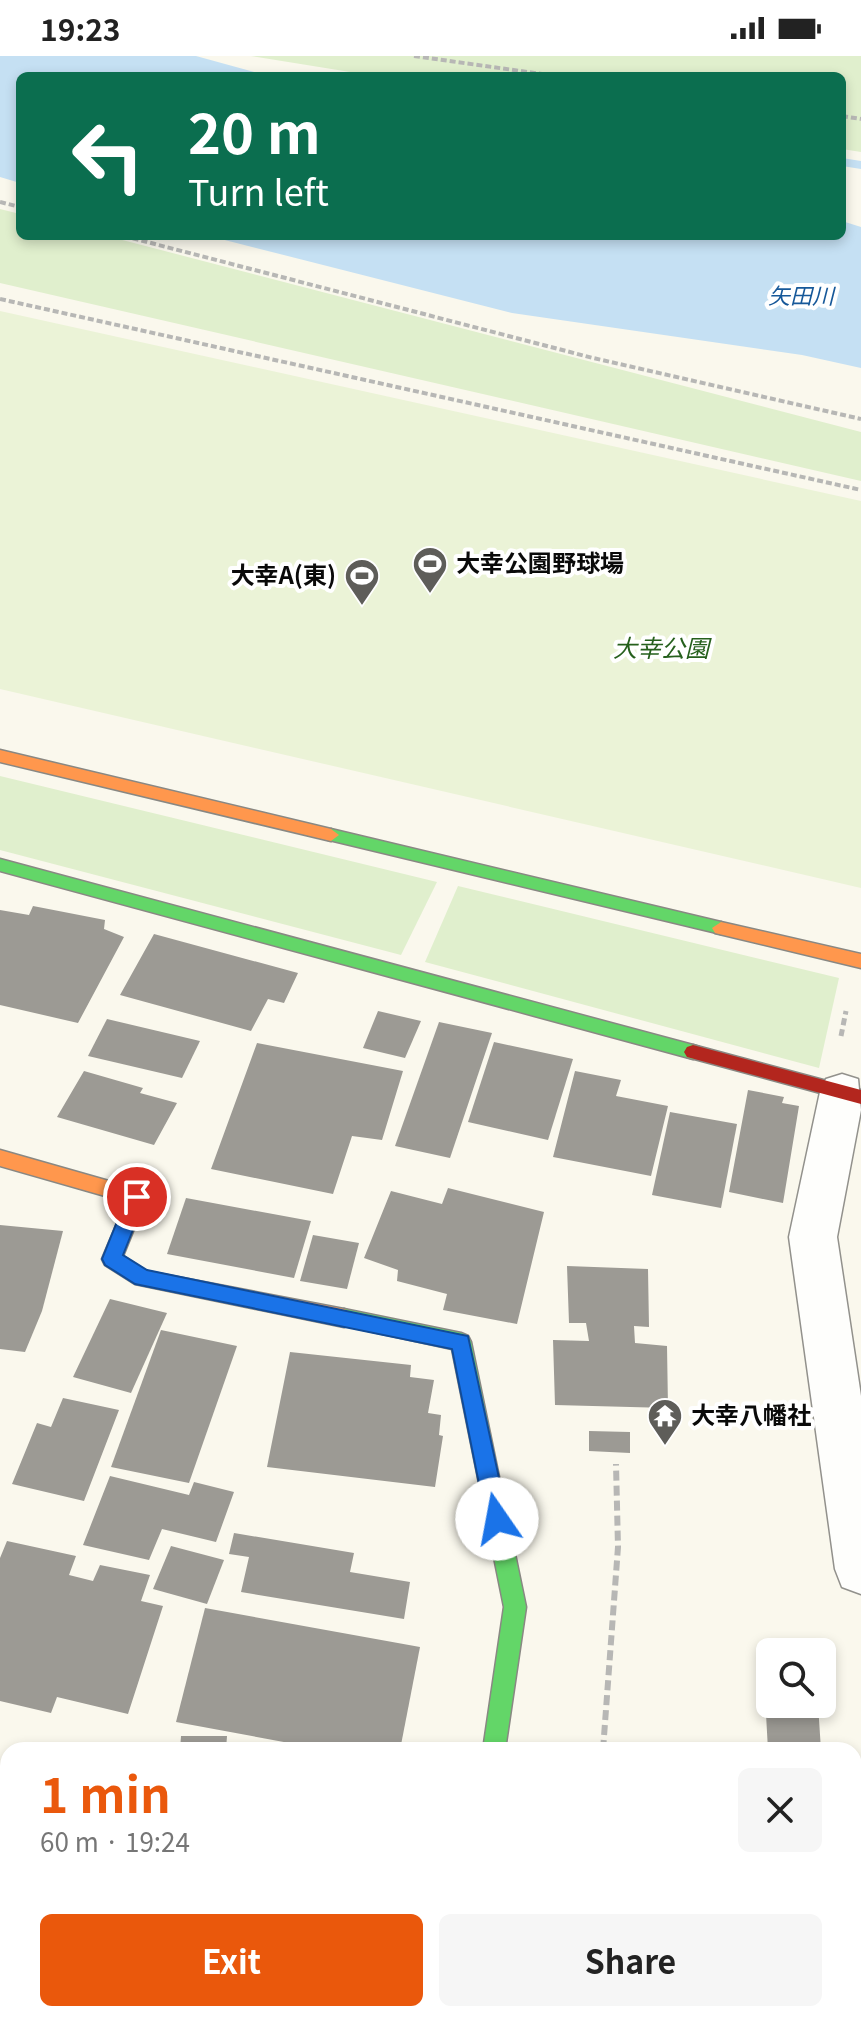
<!DOCTYPE html>
<meta charset="utf-8">
<style>
body{margin:0;font-family:Georgia,"Noto Sans JP",serif;background:#f6f6f6;color:#222;height:100vh;display:flex;flex-direction:column;font-size:30px;white-space:nowrap}
*{box-sizing:border-box;margin:0}
p{font-size:26px;color:#767676}
.icon{flex:none;width:44px;height:44px;fill:none;stroke:currentColor;stroke-width:2;stroke-linecap:round;stroke-linejoin:round}
.map{position:relative;flex:1;overflow:hidden}
.sheet{position:absolute;left:0px;top:1686px;width:862px;height:280px;display:flex;flex-direction:column;background:#fff;border-radius:24px 24px 0 0;box-shadow:0 4px 12px #0003}
.sheet>*{flex:none}
.top-card{position:absolute;left:16px;top:16px;width:830px;height:168px;border-radius:12px;box-shadow:0 4px 12px #0003;background:#0b6e4f;color:#fff;overflow:hidden}
.controls{position:absolute;left:756px;top:1582px;display:grid;gap:16px}
.controls a{display:grid;place-items:center;width:80px;height:80px;border-radius:12px;background:#fff;box-shadow:0 4px 12px #0003;font-size:40px}
.pin{position:absolute;display:grid;place-items:center;width:68px;height:68px;color:#fff;margin:-34px;border:4px solid #fff;border-radius:50%;box-shadow:0 2px 8px #0007}
.me{position:absolute;width:88px;margin:-44px;rotate:348deg;stroke-linejoin:round;filter:drop-shadow(0 0 6px #0008)}
.turn{display:flex;align-items:center;gap:28px;height:168px;padding:0 40px;font-size:36px}
.turn .icon{width:104px;height:104px;stroke-width:2.5}
.turn b{display:block;font-size:56px;line-height:68px}
.round{display:grid;place-items:center;flex:none;width:84px;height:84px;border-radius:12px;background:#f6f6f6}
.overview{display:flex;align-items:center;justify-content:space-between;height:136px;padding:0 40px}
h1{font-size:48px;font-weight:700;line-height:60px;color:#ea580c}
.primary-button{display:flex;gap:16px;margin-top:auto;padding:16px 40px}
.primary-button a{flex:1;height:92px;border-radius:12px;background:#ea580c;color:#fff;font-size:32px;font-weight:700;line-height:92px;text-align:center}
.primary-button a+a{background:#f6f6f6;color:#222}
.status{display:flex;justify-content:space-between;align-items:center;height:56px;padding:0 40px;background:#fff;direction:ltr}
.status svg{height:22px;fill:currentColor}
.map>svg:first-child{display:block}
.green{fill:#e0efcd}
.pitch{fill:#ebf3d7}
.water{fill:#c5e0f3}
.lines{fill:none;stroke-linecap:round;stroke-linejoin:round}
.stream{fill:#c5e0f3;fill-rule:evenodd}
.building{fill:#9c9a94}
.street-casing{stroke:#92918c;stroke-width:3}
.fast-casing{stroke:#898883;stroke-width:3}
.slow-casing{stroke:#898883;stroke-width:3}
.jam-casing{stroke:#898883;stroke-width:3}
.path-far2{stroke:#b7b7b5;stroke-width:4;stroke-dasharray:6 3;stroke-linecap:butt}
.path-far1{stroke:#b7b7b5;stroke-width:5;stroke-dasharray:7 4;stroke-linecap:butt}
.path{stroke:#b7b7b5;stroke-width:6;stroke-dasharray:10 5;stroke-linecap:butt}
.street{fill:#fefefc;fill-rule:evenodd}
.fast{fill:#63d668;fill-rule:evenodd}
.slow{fill:#ff974d;fill-rule:evenodd}
.jam{fill:#b3261e;fill-rule:evenodd}
.route{fill:#1a73e8;stroke:#114b97;stroke-width:2}
.labels{text-anchor:middle;stroke-width:8;stroke-linejoin:round;paint-order:stroke}
.far-water-label{font-size:22px;font-style:italic;fill:#165899;stroke:#fff}
.poi-label{font-size:24px;font-weight:bold;fill:#0a0a0a;stroke:#fff;text-anchor:start}
.park-label{font-size:24px;font-style:italic;fill:#26601d;stroke:#fff}
</style>
<div class="status"><b>19:23</b><svg viewBox="0 0 49 12"><path d="M0 12V9h3v3zM5 12V6h3v6zM10 12V3h3v9zM15 12V0h3v12zM26 1h20v11H26zM47 4h2v5h-2z"/></svg></div>
<div class="map">
<svg width="861" height="1966" viewBox="0 0 861 1966">
<rect width="100%" height="100%" fill="#faf8ed"/>
<g class="green">
<polygon points="251,0 861,0 861,96 842,93 842,20 375,20"/>
<polygon points="0,153 20,158 20,180 107,180 861,376 861,425 0,227"/>
<polygon points="0,720 437,826 401,899 0,794"/>
<polygon points="458,830 839,922 819,1012 425,906"/>
</g>
<polygon class="pitch" points="0,255 861,445 861,832 0,633"/>
<g class="water">
<polygon points="0,0 196,0 269,20 20,20 20,127 0,121"/>
<polygon points="842,165 861,171 861,312 802,299 512,257 209,180 842,180"/>
</g>
<g class="lines">
<polygon class="stream" points="842,102 861,105 861,113 842,110"/>
</g>
<g class="building">
<polygon points="33,850 105,864 104,873 124,881 78,967 0,949 0,854 29,859"/>
<polygon points="154,878 298,917 284,947 268,943 251,975 120,939"/>
<polygon points="378,955 421,965 405,1002 363,992"/>
<polygon points="107,963 200,985 182,1022 88,1000"/>
<polygon points="439,966 492,977 450,1102 395,1090"/>
<polygon points="494,986 573,1003 548,1084 468,1066"/>
<polygon points="257,987 403,1015 382,1084 352,1080 333,1138 211,1113"/>
<polygon points="84,1015 143,1032 140,1037 177,1047 154,1089 57,1061"/>
<polygon points="575,1015 621,1024 616,1040 668,1050 651,1120 553,1101"/>
<polygon points="748,1034 784,1041 782,1047 799,1050 783,1147 729,1136"/>
<polygon points="670,1056 737,1068 721,1152 652,1139"/>
<polygon points="448,1132 544,1156 517,1268 443,1254 447,1238 397,1225 398,1214 364,1202 391,1135 442,1148"/>
<polygon points="186,1142 311,1165 294,1222 167,1198"/>
<polygon points="0,1169 63,1175 42,1255 25,1296 0,1293"/>
<polygon points="313,1179 359,1187 347,1233 300,1225"/>
<polygon points="567,1210 648,1213 649,1271 634,1270 635,1287 667,1290 668,1352 555,1349 553,1284 589,1285 586,1267 569,1267"/>
<polygon points="110,1243 167,1257 131,1337 73,1321"/>
<polygon points="161,1274 237,1290 189,1427 111,1411"/>
<polygon points="290,1296 411,1309 410,1321 434,1324 428,1357 441,1359 439,1379 443,1380 435,1431 267,1411"/>
<polygon points="63,1342 119,1354 84,1445 12,1428 37,1367 51,1371"/>
<polygon points="589,1375 630,1376 630,1397 589,1395"/>
<polygon points="110,1420 189,1439 194,1426 234,1436 216,1486 162,1473 149,1504 83,1489"/>
<polygon points="234,1477 354,1497 350,1516 410,1526 404,1563 241,1536 249,1501 229,1498"/>
<polygon points="7,1485 76,1500 69,1519 93,1525 100,1509 150,1519 141,1545 163,1550 128,1658 57,1641 51,1657 0,1645 0,1502"/>
<polygon points="171,1490 224,1504 207,1548 153,1533"/>
<polygon points="205,1552 420,1591 400,1694 327,1694 176,1666"/>
<polygon points="763,1604 770,1605 770,1648 818,1648 821,1694 768,1694"/>
<polygon points="181,1680 227,1680 226,1694 180,1694"/>
<polygon points="224,1958 327,1958 326,1966 265,1966"/>
</g>
<g class="lines">
<defs>
<g id="street">
<polygon points="842,1018 858,1023 861,1054 837,1181 861,1340 861,1538 842,1531 835,1513 789,1181 820,1036 826,1023"/>
<polygon points="861,1856 861,1966 825,1966 825,1958 854,1958 854,1859"/>
<polygon points="432,1958 492,1958 491,1966 431,1966"/>
</g>
<g id="fast">
<polygon points="331,773 721,866 730,872 721,878 325,783 323,779"/>
<polygon points="0,803 693,989 699,991 702,996 699,1001 693,1003 0,815"/>
<polygon points="344,1253 461,1277 468,1280 471,1286 526,1551 505,1694 483,1694 504,1551 452,1293 337,1268 334,1262 337,1256"/>
</g>
<g id="slow">
<polygon points="0,694 331,773 339,779 331,785 0,706"/>
<polygon points="721,866 861,898 861,912 715,877 712,872"/>
<polygon points="0,1094 144,1135 147,1141 123,1200 146,1215 344,1253 351,1256 354,1262 351,1268 344,1271 135,1228 105,1209 102,1203 126,1146 0,1110"/>
</g>
<polygon id="jam" points="693,989 861,1034 861,1048 687,1001 684,996 687,991"/>
</defs>
<use href="#street" class="street-casing"/>
<use href="#fast" class="fast-casing"/>
<use href="#slow" class="slow-casing"/>
<use href="#jam" class="jam-casing"/>
<g class="path-far2">
<polyline points="414,0 556,20"/>
<polyline points="842,60 861,63"/>
<polyline points="0,146 20,151"/>
<polyline points="124,180 593,302 861,363"/>
<polyline points="0,243 861,434"/>
</g>
<polyline class="path-far1" points="841,980 846,955"/>
<g class="path">
<polyline points="603,1694 618,1491 616,1408"/>
<polyline points="583,1966 584,1958"/>
</g>
<use href="#street" class="street"/>
<use href="#fast" class="fast"/>
<use href="#slow" class="slow"/>
<use href="#jam" class="jam"/>
</g>
<polygon class="route" points="137,1133 146,1141 123,1199 147,1214 468,1280 508,1463 504,1470 497,1473 489,1470 486,1463 452,1293 135,1228 105,1209 102,1203 127,1141"/>
<defs>
<symbol id="stadium-pin" viewBox="-11 -11 22 30"><path d="M0 17L-7.5 6A9.5 9.5 0 1 1 7.5 6Z" fill="#5e5d59" stroke="#fff"/><path d="M0-5a6.5 5 0 1 0 0 10a6.5 5 0 1 0 0-10ZM-3.5-1.8h7v3.6h-7Z" fill="#fff"/></symbol>
<symbol id="temple-pin" viewBox="-11 -11 22 30"><path d="M0 17L-7.5 6A9.5 9.5 0 1 1 7.5 6Z" fill="#5e5d59" stroke="#fff"/><path d="M0-6L5-2H3V0L6.5 2.5H4V6H1.5V3h-3V6H-4V2.5H-6.5L-3 0V-2H-5Z" fill="#fff"/></symbol>
</defs>
<g fill-rule="evenodd">
<use href="#stadium-pin" x="410" y="488" width="40" height="54"/>
<use href="#stadium-pin" x="342" y="500" width="40" height="54"/>
<use href="#temple-pin" x="645" y="1340" width="40" height="54"/>
</g>
<g class="labels">
<g class="far-water-label">
<text x="801" y="248">矢田川</text>
</g>
<g class="poi-label">
<text x="456" y="516">大幸公園野球場</text>
<text x="336" y="528" text-anchor="end">大幸A(東)</text>
<text x="691" y="1368">大幸八幡社</text>
</g>
<g class="park-label">
<text x="661" y="601">大幸公園</text>
</g>
</g>
</svg>
<div class="controls">
<a><svg class="icon" aria-label="search" viewBox="0 0 24 24"><circle cx="10" cy="10" r="6"/><path d="M15 15l6 6"/></svg></a>
</div>
<div class="pin" style="left:137px;top:1141px;background:#d93025"><svg class="icon" aria-label="arrive" viewBox="0 0 24 24"><path d="M6 21V4h12l-3 4 3 4H6"/></svg></div>
<svg class="me" style="left:497px;top:1463px" viewBox="-20 -20 40 40"><circle r="19" fill="#fff"/><path d="M0-13L10 11 0 6-10 11z" fill="#1a73e8"/></svg>
<div class="top-card">
<div class="turn"><svg class="icon" aria-label="left" viewBox="0 0 24 24"><path d="M17 20v-9H6M10 6l-5 5 5 5"/></svg><div><b>20 m</b>Turn left</div></div>
</div>
<section class="sheet">
<div class="overview"><div><h1>1 min</h1><p>60 m · 19:24</p></div><a class="round"><svg class="icon" aria-label="close" viewBox="0 0 24 24"><path d="M6 6l12 12M18 6L6 18"/></svg></a></div>
<div class="primary-button"><a>Exit</a><a>Share</a></div>
</section>
</div>
